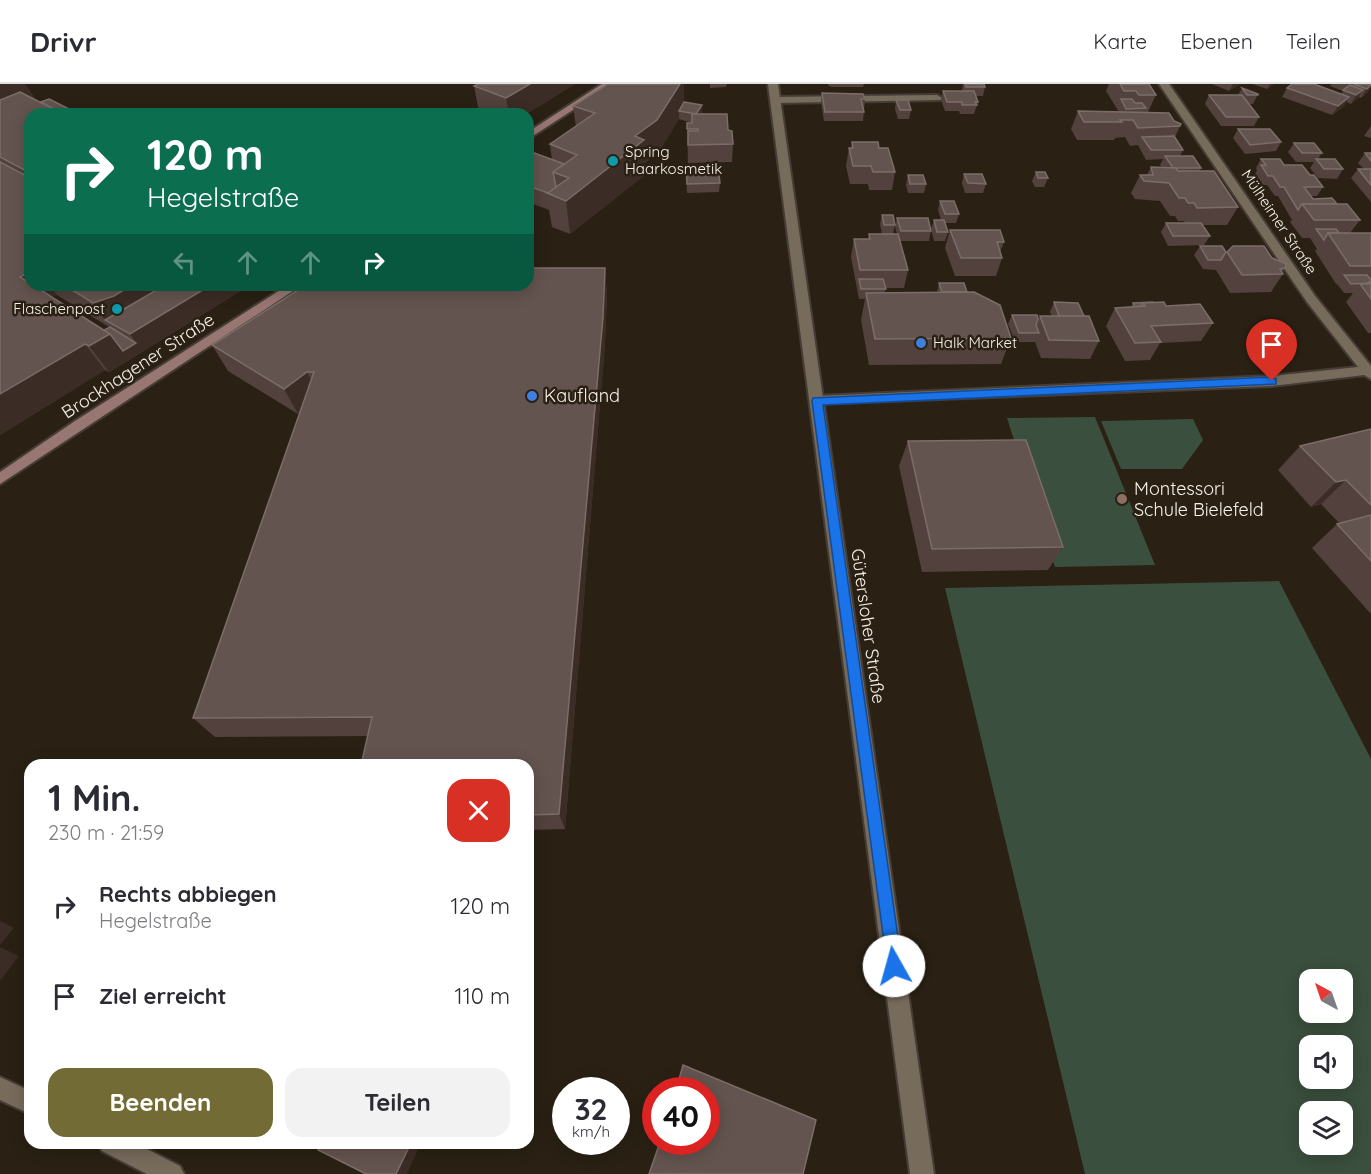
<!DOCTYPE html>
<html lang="de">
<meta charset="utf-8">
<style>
body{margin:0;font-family:Quicksand,sans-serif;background:#f2f2f3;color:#2b2b33;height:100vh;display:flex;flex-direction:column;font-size:22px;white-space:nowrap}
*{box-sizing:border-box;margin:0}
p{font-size:20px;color:#7c7c81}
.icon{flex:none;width:33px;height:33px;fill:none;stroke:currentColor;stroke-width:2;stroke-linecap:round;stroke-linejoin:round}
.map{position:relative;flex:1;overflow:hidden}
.sheet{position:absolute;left:24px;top:675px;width:510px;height:390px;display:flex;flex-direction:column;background:#fff;border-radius:18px;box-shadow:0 3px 15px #0003}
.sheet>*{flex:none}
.guide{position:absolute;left:24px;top:24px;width:510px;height:183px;border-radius:18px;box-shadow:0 3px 15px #0003;background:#0b6e4f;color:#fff;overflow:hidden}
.needle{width:39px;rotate:320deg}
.controls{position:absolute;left:1299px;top:885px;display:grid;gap:12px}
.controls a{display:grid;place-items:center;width:54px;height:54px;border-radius:12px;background:#fff;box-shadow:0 3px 15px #0003;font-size:30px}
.speed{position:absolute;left:552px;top:993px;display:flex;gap:12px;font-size:30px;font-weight:700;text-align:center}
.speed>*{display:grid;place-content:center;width:78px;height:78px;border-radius:50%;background:#fff;box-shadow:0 3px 15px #0003;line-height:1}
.speed small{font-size:15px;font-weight:400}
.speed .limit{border:9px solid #d22;background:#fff;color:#111}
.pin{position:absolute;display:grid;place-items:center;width:51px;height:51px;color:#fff;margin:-62px -26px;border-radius:50% 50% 50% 0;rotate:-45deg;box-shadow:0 0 6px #0007}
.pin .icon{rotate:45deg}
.me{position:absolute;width:66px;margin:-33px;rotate:353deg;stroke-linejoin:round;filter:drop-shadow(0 0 4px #0008)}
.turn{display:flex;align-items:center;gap:21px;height:126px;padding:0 24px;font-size:27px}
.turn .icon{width:78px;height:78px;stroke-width:2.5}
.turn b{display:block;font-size:42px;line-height:51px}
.lanes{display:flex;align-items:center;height:57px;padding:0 24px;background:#0003;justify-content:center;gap:30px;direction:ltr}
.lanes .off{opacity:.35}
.round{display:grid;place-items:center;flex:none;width:63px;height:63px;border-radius:18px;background:#f2f2f3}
.overview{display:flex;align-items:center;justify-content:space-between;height:102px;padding:0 24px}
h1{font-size:36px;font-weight:800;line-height:45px}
.button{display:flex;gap:12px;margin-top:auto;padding:12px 24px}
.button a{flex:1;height:69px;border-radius:18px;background:#736b36;color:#fff;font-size:24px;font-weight:800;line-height:69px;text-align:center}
.button a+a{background:#f2f2f3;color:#2b2b33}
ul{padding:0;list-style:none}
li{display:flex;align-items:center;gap:18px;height:90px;padding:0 24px}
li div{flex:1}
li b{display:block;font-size:22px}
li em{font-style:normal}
header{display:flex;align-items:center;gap:36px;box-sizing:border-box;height:84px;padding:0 30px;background:#fff;border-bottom:2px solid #e1e1e2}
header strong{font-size:28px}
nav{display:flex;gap:33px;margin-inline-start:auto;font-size:21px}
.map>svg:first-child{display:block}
.green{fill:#3b4f3e;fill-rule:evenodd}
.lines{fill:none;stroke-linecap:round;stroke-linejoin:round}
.service-casing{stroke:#453d35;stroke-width:4}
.minor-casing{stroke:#453d35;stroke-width:4}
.tertiary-casing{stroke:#453d35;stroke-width:4}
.secondary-casing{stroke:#453d35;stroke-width:4}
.service{fill:#776b5c;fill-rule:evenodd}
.minor{fill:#776b5c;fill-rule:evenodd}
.tertiary{fill:#776b5c;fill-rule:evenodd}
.secondary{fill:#987672;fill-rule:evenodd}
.wall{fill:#52413d;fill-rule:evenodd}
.shaded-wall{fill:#3b2c25}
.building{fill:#64544f;stroke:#7b6d68;stroke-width:1.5}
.route{fill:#1a73e8;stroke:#114b97;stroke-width:1.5}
.culture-dot{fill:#0f9aa8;stroke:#2a2114;stroke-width:2}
.shop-dot{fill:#3f7fe0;stroke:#2a2114;stroke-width:2}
.education-dot{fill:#8d6e63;stroke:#2a2114;stroke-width:2}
.labels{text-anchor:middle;stroke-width:5;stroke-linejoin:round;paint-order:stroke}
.far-poi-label{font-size:15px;fill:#f8f1e9;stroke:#2a2114;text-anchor:start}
.far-street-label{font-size:15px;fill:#f8f1e9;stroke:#2a2114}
.street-label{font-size:18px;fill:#f8f1e9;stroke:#2a2114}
.poi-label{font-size:18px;fill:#f8f1e9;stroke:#2a2114;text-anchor:start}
</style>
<header>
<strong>Drivr</strong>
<nav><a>Karte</a><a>Ebenen</a><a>Teilen</a></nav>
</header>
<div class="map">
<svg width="1371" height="1090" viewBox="0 0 1371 1090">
<rect width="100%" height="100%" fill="#2a2114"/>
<g class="green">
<polygon points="1095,333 1155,481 1055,483 1007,334"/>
<polygon points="1193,335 1203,356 1182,385 1121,385 1101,337"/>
<path d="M1279,497L1371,675V1090H1085L945,504ZM1310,896H1342V928H1310ZM1310,962H1342V994H1310ZM1310,1028H1342V1060H1310Z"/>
</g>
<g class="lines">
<defs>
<polygon id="service" points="937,11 942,14 940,16 776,19 771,16 776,13"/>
<g id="minor">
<polygon points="1159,0 1169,0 1315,212 1371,282 1371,295 1364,291 1272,302 812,320 810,317 817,312 1272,292 1358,283 1307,218"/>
<polygon points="0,993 30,1007 30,1030 0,1016"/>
<polygon points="98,1059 135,1059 180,1082 184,1090 147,1090 102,1067"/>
</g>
<polygon id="tertiary" points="768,0 778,0 934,1090 910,1090"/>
<g id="secondary">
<polygon points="602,0 613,0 528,55 528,48"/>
<polygon points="288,201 302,201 0,400 0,388 75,337"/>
</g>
</defs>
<use href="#service" class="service-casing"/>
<use href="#minor" class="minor-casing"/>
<use href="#tertiary" class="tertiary-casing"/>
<use href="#secondary" class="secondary-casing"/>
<use href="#service" class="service"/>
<use href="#minor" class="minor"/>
<use href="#tertiary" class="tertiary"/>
<use href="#secondary" class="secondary"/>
</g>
<g class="wall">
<path d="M0,0H25L35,15L30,30V201H250L129,276L109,288L105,286L0,351ZM57,211L109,243L104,246L52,213Z"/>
<polygon points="575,0 526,30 485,30 479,28 474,2"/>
<polygon points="710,0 727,0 726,3 710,4"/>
<polygon points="828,0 864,0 863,3 832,3 829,2"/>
<polygon points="963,0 984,0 985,3 983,12 976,12 978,18 974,30 960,30 959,27 945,27 941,16 943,7 962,7"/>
<polygon points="1109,0 1149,0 1156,11 1148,28 1174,37 1180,42 1175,53 1183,66 1180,72 1201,84 1199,87 1238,123 1227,141 1203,141 1210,152 1204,161 1168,162 1161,148 1166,139 1185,139 1184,137 1178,137 1175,132 1170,132 1160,117 1135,115 1131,109 1140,91 1147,91 1151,83 1162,84 1160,81 1163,75 1146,76 1138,61 1130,62 1125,53 1115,54 1114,56 1077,56 1071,45 1078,27 1119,28 1106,7"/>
<polygon points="1212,0 1240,0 1229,7"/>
<polygon points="1252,0 1274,0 1267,5"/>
<polygon points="1331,0 1371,0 1368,8 1361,14 1359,13 1351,20 1346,18 1344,22 1332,31 1282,13 1287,4 1341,10 1343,7 1330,2"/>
<polygon points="1242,4 1258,10 1253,20 1249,20 1259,33 1254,42 1221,42 1205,20 1209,11 1238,11"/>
<polygon points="822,9 865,15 863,37 824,37 821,18"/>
<polygon points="896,16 911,26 909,35 898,35 895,25"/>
<polygon points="684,18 701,30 728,46 733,60 732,78 688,79 687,39 692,39 679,35 658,69 645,79 646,90 570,150 552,143 549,126 528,118 528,67 552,76 550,60 576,43 573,22"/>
<polygon points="1371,42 1371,54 1364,52"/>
<polygon points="1238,45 1281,58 1276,67 1245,70 1233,54"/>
<polygon points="852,58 879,64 895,88 892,106 869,106 868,100 850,100 846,82 849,64 851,64"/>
<polygon points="1294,59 1322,69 1318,75 1343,85 1337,95 1318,94 1310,84 1314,78 1296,78 1288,68"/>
<polygon points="1365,69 1371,69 1371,118 1351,94 1358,85 1364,85 1358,79"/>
<polygon points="1261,75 1284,81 1310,91 1323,103 1317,112 1311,112 1313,115 1337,120 1360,136 1350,149 1371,149 1371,249 1368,249 1346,218 1353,209 1344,209 1337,200 1336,200 1315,167 1317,165 1310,154 1302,154 1290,138 1292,136 1278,112 1275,112 1267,101 1263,101 1255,90 1257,87 1256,84"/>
<polygon points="686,82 720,99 719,108 687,109"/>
<polygon points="1036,88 1048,94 1044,103 1035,103 1032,97"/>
<polygon points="964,90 986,100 983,109 965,109 962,99"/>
<polygon points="908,91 926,100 924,109 908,109 906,101"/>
<polygon points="940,117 959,130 956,139 945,139 948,148 945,157 934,157 931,145 934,136 941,136 938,126"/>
<polygon points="882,131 895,141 893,150 897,150 895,143 897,134 931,147 929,157 900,157 908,186 904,204 885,204 885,209 937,208 939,199 967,208 1011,254 1001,280 869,281 861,236 865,215 859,215 851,173 854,155 868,155 869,150 882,150 880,140"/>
<polygon points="950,146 1004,158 1000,168 1002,174 996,192 955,192 945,164"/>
<polygon points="1200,162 1226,168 1233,162 1272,174 1285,184 1282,188 1283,190 1271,208 1230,209 1216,186 1203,185 1194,171"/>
<polygon points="605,184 607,210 605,259 565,745 528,746 528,681 368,652 215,653 193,634 300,328 298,330 228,287 212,261"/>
<polygon points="1054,218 1084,232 1099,257 1090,275 1041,274 1035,258 1015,258 1008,240 1012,231 1038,235 1040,232 1052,232 1050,228"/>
<polygon points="1133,219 1154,219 1166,222 1213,239 1201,257 1160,259 1150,276 1125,277 1106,242 1115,224 1131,223"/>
<polygon points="1371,345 1371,530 1312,464 1337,440 1340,440 1321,420 1311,423 1278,386 1300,362"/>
<polygon points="908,357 1063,463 1048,486 922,488 899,382"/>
</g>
<g class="shaded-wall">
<polygon points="0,0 25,0 39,22 0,46"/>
<polygon points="530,0 575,0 526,30 509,30 506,14"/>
<polygon points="671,0 684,0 684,26 679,27 679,35 658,69 645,79 646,90 570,150 566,117 635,52"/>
<polygon points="1233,0 1240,0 1229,7"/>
<polygon points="1270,0 1274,0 1267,5"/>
<polygon points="1371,1 1371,3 1368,8 1361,14 1367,5"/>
<polygon points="1363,6 1357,15 1351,20 1356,11"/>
<polygon points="1349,13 1344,22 1332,31 1338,22"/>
<polygon points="702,21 702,30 696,30"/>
<polygon points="605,184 607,210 605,259 565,745 559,730"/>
<polygon points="30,188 30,201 50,201 57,211 41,219 20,193"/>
<polygon points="132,201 206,201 105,236 93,219"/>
<polygon points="211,201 250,201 109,288 89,262 110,250 136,259 130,250"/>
<polygon points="85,260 105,286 0,351 0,310"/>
<polygon points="307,288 320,313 298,330 284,305"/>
<polygon points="1346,396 1321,420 1311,423 1336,398"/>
<polygon points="0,837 14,844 0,861"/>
<polygon points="0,863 19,872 0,897"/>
<polygon points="411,1059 421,1059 407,1090 396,1090"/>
</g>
<g class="building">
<polygon points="478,0 530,0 506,14 474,2"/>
<polygon points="608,0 680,0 657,36 635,52 644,56 566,117 547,109 569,94 553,88 577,71 550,60 595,29 573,22"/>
<polygon points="965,0 984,0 985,3 966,3"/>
<polygon points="1120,0 1149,0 1156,11 1139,11 1136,7 1124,7"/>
<polygon points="1292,0 1314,0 1349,13 1338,22 1287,4"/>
<polygon points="1353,0 1371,0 1371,1 1367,5"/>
<polygon points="1350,1 1363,6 1356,11 1343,6"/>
<polygon points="1242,4 1258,10 1258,11 1247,11"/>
<polygon points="943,7 974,7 978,18 975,18 977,21 962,21 962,18 947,18"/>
<polygon points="20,8 63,30 30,30 30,89 0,73 0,16"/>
<polygon points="822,9 863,10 865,15 861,15 864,28 825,28"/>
<polygon points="1209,11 1242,11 1259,33 1226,33"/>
<polygon points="49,15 79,30 63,30 41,18"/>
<polygon points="1121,15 1132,15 1135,19 1142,19 1146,24 1126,25"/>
<polygon points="896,16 908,16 911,26 900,26"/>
<polygon points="684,18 702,21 696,30 679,27"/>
<polygon points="1078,27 1169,29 1174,37 1181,40 1180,42 1138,44 1133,36 1120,36 1122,38 1084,38"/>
<polygon points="692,30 727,30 728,46 732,47 733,60 688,61 688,47 698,47 698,45 687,45 687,39 692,39"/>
<polygon points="1238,45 1270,45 1281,58 1250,61"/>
<polygon points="1174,52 1183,66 1151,66 1142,53"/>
<polygon points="852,58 878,58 879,64 888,64 895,88 873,88 871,82 853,82 849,64 853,64"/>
<polygon points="1294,59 1314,59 1322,69 1302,69"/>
<polygon points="528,67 529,67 564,80 553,88 556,103 548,109 528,102"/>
<polygon points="1365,69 1371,69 1371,77"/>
<polygon points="1165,72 1193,72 1201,84 1173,84"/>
<polygon points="1261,75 1280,75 1284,81 1302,81 1310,91 1314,91 1323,103 1304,103 1313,115 1332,114 1337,120 1302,120 1298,126 1284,103 1280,103 1273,92 1268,92 1261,81 1266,81"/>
<polygon points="1316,75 1335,75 1343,85 1324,85"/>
<polygon points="0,78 30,94 30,188 20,193 30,199 30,201 33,201 110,250 89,262 85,260 0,310"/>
<polygon points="686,82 718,82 720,99 687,100"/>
<polygon points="1151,83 1176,84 1178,87 1214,87 1238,123 1197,124 1194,119 1188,119 1185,114 1179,114 1169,99 1144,97 1140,91 1153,91"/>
<polygon points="1358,85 1371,85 1371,101"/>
<polygon points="1036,88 1045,88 1048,94 1038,94"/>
<polygon points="964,90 982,90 986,100 968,99"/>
<polygon points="908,91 923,91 926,100 910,100"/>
<polygon points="940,117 954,117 959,130 945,130"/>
<polygon points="1302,120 1347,120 1360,136 1314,136"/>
<polygon points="882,131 893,131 895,141 884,141"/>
<polygon points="897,134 928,134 931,147 901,147"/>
<polygon points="934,136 944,136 948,148 937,148"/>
<polygon points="1166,139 1201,139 1210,152 1173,152"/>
<polygon points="1316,145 1336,145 1339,149 1328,149 1324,156"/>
<polygon points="950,146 1000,146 1004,158 997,158 1002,174 961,174"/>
<polygon points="1328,149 1371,149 1371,182 1350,182"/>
<polygon points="869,150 898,150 908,186 860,186 854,155 870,155"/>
<polygon points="1200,162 1222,162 1226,168 1221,176 1208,176"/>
<polygon points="1233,162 1264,162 1272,174 1286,180 1285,184 1280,185 1283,190 1242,191 1227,168"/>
<polygon points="528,184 605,184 603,233 559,730 528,731 528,681 361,681 372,633 193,634 314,288 307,288 284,305 212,261 306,201 528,201"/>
<polygon points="1344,191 1367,191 1371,196 1371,198 1369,198 1368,199 1351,200"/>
<polygon points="859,195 883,195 886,205 861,205"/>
<polygon points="1369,198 1371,198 1371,215 1360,200 1371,200"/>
<polygon points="939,199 964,199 967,208 942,208"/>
<polygon points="64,201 132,201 114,212 93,219"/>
<polygon points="165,201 211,201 130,250 105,236"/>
<polygon points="974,208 1000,221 1011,254 875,255 866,209"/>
<polygon points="1054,218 1078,219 1084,232 1059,232"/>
<polygon points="1153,218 1154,219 1143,219 1141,223 1135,223 1133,219"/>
<polygon points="1164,218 1166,222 1200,220 1213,239 1151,242 1161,258 1135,259 1115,224 1145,222 1143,219"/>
<polygon points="1012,231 1037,231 1038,235 1036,241 1039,249 1019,249"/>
<polygon points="1040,232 1089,232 1099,257 1049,256"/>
<polygon points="110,243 136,259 123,267 110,250 104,246"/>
<polygon points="1371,345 1371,421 1346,396 1336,398 1300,362"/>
<polygon points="1026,356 1063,463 932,465 908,357"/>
<polygon points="1371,431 1371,477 1337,440"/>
<polygon points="683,981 816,1036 803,1090 649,1090 660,1058 706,1058 706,1006 676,1006"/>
<polygon points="322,1059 411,1059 396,1090 366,1090 318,1066"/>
</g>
<polygon class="route" points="1272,293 1276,295 1276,300 823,321 902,882 900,888 894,890 888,888 812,317 813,314"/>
<g class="culture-dot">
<circle cx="613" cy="77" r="6"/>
<circle cx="117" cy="225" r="6"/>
</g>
<g class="shop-dot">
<circle cx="921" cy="259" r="6"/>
<circle cx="532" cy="312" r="6"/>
</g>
<circle class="education-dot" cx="1122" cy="415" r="6"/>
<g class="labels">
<g class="far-poi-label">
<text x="625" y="73">Spring<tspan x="625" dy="17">Haarkosmetik</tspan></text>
<text x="105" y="230" text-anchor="end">Flaschenpost</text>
<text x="933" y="264">Halk Market</text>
</g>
<g class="far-street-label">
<text transform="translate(1279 138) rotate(56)" y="5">Mülheimer Straße</text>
</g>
<g class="street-label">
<text transform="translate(138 282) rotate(-33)" y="6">Brockhagener Straße</text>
<text transform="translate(868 542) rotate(82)" y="6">Gütersloher Straße</text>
</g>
<g class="poi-label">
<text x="544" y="318">Kaufland</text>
<text x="1134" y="411">Montessori<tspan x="1134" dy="21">Schule Bielefeld</tspan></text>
</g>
</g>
</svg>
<div class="controls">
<a><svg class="needle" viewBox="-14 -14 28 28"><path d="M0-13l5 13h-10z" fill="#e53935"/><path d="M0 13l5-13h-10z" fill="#7c7c81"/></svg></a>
<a><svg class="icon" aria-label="sound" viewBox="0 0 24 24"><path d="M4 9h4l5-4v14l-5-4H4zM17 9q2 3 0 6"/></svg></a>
<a><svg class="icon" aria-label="layers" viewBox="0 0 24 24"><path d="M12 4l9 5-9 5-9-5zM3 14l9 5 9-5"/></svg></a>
</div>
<div class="speed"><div>32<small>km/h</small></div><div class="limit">40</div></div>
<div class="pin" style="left:1272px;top:297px;background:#d93025"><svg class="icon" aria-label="arrive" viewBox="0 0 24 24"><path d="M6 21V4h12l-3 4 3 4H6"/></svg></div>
<svg class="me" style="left:894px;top:882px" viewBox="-20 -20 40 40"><circle r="19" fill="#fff"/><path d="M0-13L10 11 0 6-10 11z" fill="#1a73e8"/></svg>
<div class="guide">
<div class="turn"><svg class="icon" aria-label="right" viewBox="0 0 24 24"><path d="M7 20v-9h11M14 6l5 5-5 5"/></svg><div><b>120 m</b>Hegelstraße</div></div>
<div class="lanes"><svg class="icon off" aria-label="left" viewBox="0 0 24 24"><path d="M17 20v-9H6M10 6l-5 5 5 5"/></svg><svg class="icon off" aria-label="ahead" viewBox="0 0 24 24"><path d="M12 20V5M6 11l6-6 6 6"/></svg><svg class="icon off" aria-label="ahead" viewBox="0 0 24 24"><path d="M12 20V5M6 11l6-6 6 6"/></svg><svg class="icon" aria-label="right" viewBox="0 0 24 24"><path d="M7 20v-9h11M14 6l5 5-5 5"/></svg></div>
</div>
<section class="sheet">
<div class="overview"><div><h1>1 Min.</h1><p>230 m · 21:59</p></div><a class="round" style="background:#d93025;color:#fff"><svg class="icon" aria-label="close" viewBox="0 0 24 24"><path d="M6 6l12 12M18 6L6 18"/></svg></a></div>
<ul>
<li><svg class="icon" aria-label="right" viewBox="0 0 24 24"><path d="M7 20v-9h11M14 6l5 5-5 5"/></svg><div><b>Rechts abbiegen</b><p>Hegelstraße</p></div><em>120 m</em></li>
<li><svg class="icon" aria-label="arrive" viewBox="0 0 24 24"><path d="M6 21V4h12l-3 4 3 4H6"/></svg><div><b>Ziel erreicht</b></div><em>110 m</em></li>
</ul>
<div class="button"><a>Beenden</a><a>Teilen</a></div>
</section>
</div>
